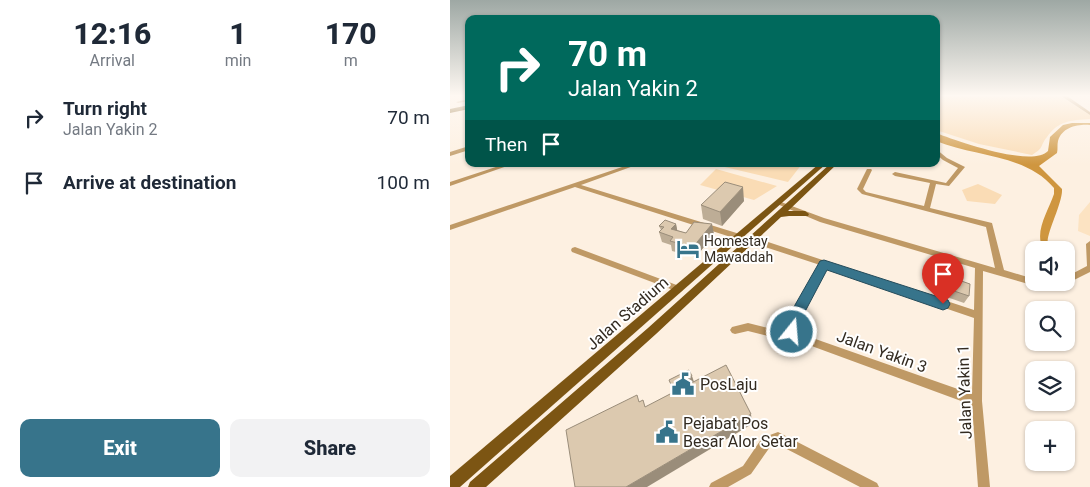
<!DOCTYPE html>
<style>
body{margin:0;font-family:Roboto,sans-serif;background:#f2f2f3;color:#1f2937;height:100vh;display:flex;flex-direction:column;font-size:19px;white-space:nowrap}
*{box-sizing:border-box;margin:0}
p{font-size:16px;color:#747a83}
.icon{flex:none;width:28px;height:28px;fill:none;stroke:currentColor;stroke-width:2;stroke-linecap:round;stroke-linejoin:round}
.map{position:relative;flex:1;overflow:hidden}
.drawer{display:flex;flex-direction:column;background:#fff;width:450px}
.drawer>*{flex:none}
.guide{position:absolute;left:15px;top:15px;width:475px;height:152px;border-radius:10px;box-shadow:0 1px 4px #0004;background:#00695c;color:#fff;overflow:hidden}
.fabs{position:absolute;left:575px;top:241px;display:grid;gap:10px}
.fabs a{display:grid;place-items:center;width:50px;height:50px;border-radius:10px;background:#fff;box-shadow:0 1px 4px #0004;font-size:25px}
.pin{position:absolute;display:grid;place-items:center;width:42px;height:42px;color:#fff;margin:-51px -21px;border-radius:50% 50% 50% 0;rotate:-45deg;box-shadow:0 0 5px #0007}
.pin .icon{rotate:45deg}
.me{position:absolute;width:55px;margin:-28px;rotate:17deg;stroke-linejoin:round;filter:drop-shadow(0 0 4px #0008)}
.turn{display:flex;align-items:center;gap:18px;height:105px;padding:0 20px;font-size:22px}
.turn .icon{width:65px;height:65px;stroke-width:2.5}
.turn b{display:block;font-size:35px;line-height:42px}
.then{display:flex;align-items:center;height:48px;padding:0 20px;background:#0003;gap:10px;font-size:19px}
.eta{display:flex;justify-content:space-evenly;align-items:center;height:85px;text-align:center}
.eta b{font-size:30px;font-weight:800;line-height:35px}
.action{display:flex;gap:10px;margin-top:auto;padding:10px 20px}
.action a{flex:1;height:58px;border-radius:10px;background:#37748b;color:#fff;font-size:20px;font-weight:800;line-height:58px;text-align:center}
.action a+a{background:#f2f2f3;color:#1f2937}
ul{padding:0;list-style:none}
li{display:flex;align-items:center;gap:15px;height:65px;padding:0 20px}
li div{flex:1}
li b{display:block;font-size:19px}
li em{font-style:normal}
main{display:flex;flex:1;min-height:0}
.map>svg:first-child{display:block}
.built{fill:#fce3c2}
.green{fill:#fadcb5}
.water{fill:#cf963f}
.lines{fill:none;stroke-linecap:round;stroke-linejoin:round}
.minor{fill:#bf9965;fill-rule:evenodd}
.major{fill:#7c5513;fill-rule:evenodd}
.wall{fill:#bdad96}
.shaded-wall{fill:#9a8d7a}
.building{fill:#dcc9af;stroke:#9a8d7a}
.route{fill:#37748b;stroke:#244b5a}
.labels{text-anchor:middle;stroke-width:4;stroke-linejoin:round;paint-order:stroke}
.poi-label{font-size:14px;fill:#332b21;stroke:#fff;text-anchor:start}
.near-street-label{font-size:16px;fill:#332b21;stroke:#fff}
.near-poi-label{font-size:16px;fill:#332b21;stroke:#fff;text-anchor:start}
</style>
<main>
<section class="drawer">
<div class="eta">
<div><b>12:16</b><p>Arrival</p></div>
<div><b>1</b><p>min</p></div>
<div><b>170</b><p>m</p></div>
</div>
<ul>
<li><svg class="icon" aria-label="right" viewBox="0 0 24 24"><path d="M7 20v-9h11M14 6l5 5-5 5"/></svg><div><b>Turn right</b><p>Jalan Yakin 2</p></div><em>70 m</em></li>
<li><svg class="icon" aria-label="arrive" viewBox="0 0 24 24"><path d="M6 21V4h12l-3 4 3 4H6"/></svg><div><b>Arrive at destination</b></div><em>100 m</em></li>
</ul>
<div class="action"><a>Exit</a><a>Share</a></div>
</section>
<div class="map">
<svg width="640" height="487" viewBox="0 0 640 487">
<rect width="100%" height="100%" fill="#fdf0e1"/>
<polygon class="built" points="640,202 640,236 628,231 629,215"/>
<g class="green">
<path d="M486,96H610L640,115V119C621,120 608,121 597,137C589,147 595,147 582,155L529,144L486,130Z"/>
<polygon points="262,164 352,164 338,182"/>
<polygon points="266,169 327,186 304,200 250,185"/>
<polygon points="528,184 552,195 545,204 517,201 512,190"/>
</g>
<path class="water" d="M622,123H640V125C628,124 612,127 608,141C607,145 608,149 607,153L589,166L612,189C613,203 595,235 598,244C599,246 602,248 603,250H594C583,233 598,212 604,194V188C576,154 525,157 486,141V133C507,141 582,168 598,151L600,137L613,125Z"/>
<g class="lines">
<g class="minor">
<polygon points="611,96 617,96 640,112 640,115"/>
<polygon points="19,99 19,101 8,103 6,102"/>
<polygon points="19,146 19,150 0,156 0,152"/>
<path d="M486,149L497,158L515,167L499,186L486,184L480,208L542,223L554,270L584,279V282H616V277L637,266L636,244L640,241V272L614,285L589,287L533,271L532,401L540,487H528L522,405L348,341L342,337L334,340L298,331L285,334L282,333L280,330L282,327L298,323L333,332L337,330L339,320L370,265L300,242L299,240L300,238L303,237L524,310L525,268L370,222L327,204L326,203L329,201L331,202L374,218L545,268L536,227L412,194L407,189L417,169H421L422,170L413,189L416,192L474,206L480,183L445,176L442,174L445,172L496,183L508,168L493,160L486,154ZM377,268L524,318L522,394L354,335L347,330V323Z"/>
<polygon points="55,164 63,164 0,186 0,182"/>
<polygon points="181,164 189,164 131,185 293,235 294,237 293,239 287,239 125,187 0,230 0,225"/>
<polygon points="125,247 232,287 233,289 232,291 229,292 226,291 122,252 121,250 122,248"/>
<polygon points="328,432 427,483 429,487 410,487 327,444 320,447 301,474 278,487 259,487 261,483 293,466 312,438"/>
</g>
<g class="major">
<polygon points="19,105 19,109 0,113 0,109"/>
<polygon points="369,164 376,164 10,487 0,487 0,476"/>
<polygon points="380,164 387,164 338,211 355,211 359,214 358,216 339,216 331,217 206,334 36,487 18,487 20,482 198,328"/>
</g>
</g>
<g class="wall">
<polygon points="294,201 272,226 253,219 251,205"/>
<polygon points="226,224 227,230 236,233 264,234 246,257 222,251 221,245 212,242 209,232 211,230 209,226"/>
<polygon points="497,276 519,296 514,303 491,295 493,283"/>
</g>
<g class="shaded-wall">
<polygon points="293,187 294,201 272,226 270,212"/>
<polygon points="226,224 228,234 221,229"/>
<polygon points="262,224 264,234 246,257 243,247"/>
<polygon points="242,376 244,382 224,393 222,387"/>
<polygon points="301,414 302,424 197,487 176,487"/>
</g>
<g class="building">
<polygon points="275,182 293,187 270,212 251,205"/>
<polygon points="215,220 226,224 221,229 236,233 244,222 262,224 243,247 220,241 223,237 209,232 214,227 209,226"/>
<polygon points="497,276 520,284 519,296 495,288"/>
<polygon points="276,365 301,414 176,487 125,487 116,430 187,395 189,402 193,400 195,407"/>
<polygon points="239,370 242,376 222,387 219,380"/>
</g>
<linearGradient id="sky" x2="0" y2="1"><stop stop-color="#9ea8a4"/><stop offset="0.58" stop-color="#fef8f2"/><stop offset="1" stop-color="#fef8f2" stop-opacity="0"/></linearGradient>
<rect width="640" height="165" fill="url(#sky)"/>
<polygon class="route" points="374,260 498,300 500,304 498,308 493,310 377,270 349,323 347,336 342,338 337,336 335,323 337,319 370,261"/>
<defs>
<symbol id="hotel-bare" viewBox="-9 -9 18 18"><path d="M-6-4.5h1.5V1H6V5H4.5V3h-9V5H-6ZM-4 0a1.8 1.8 0 1 1 3.6 0ZM.5 0V-2.5h3Q6-2.5 6 0Z" fill="#37748b" stroke="#fff" stroke-width="2.5" paint-order="stroke"/></symbol>
<symbol id="civic-bare" viewBox="-9 -9 18 18"><path d="M-.6-6.5H3V-4.5H.6V-3L4-1V1h2V6H-6V1h2V-1L-.6-3ZM-1.2 2.5V6h2.4V2.5Z" fill="#37748b" stroke="#fff" stroke-width="2.5" paint-order="stroke"/></symbol>
</defs>
<g fill-rule="evenodd">
<use href="#hotel-bare" x="222" y="233" width="32" height="32"/>
<use href="#civic-bare" x="217" y="368" width="32" height="32"/>
<use href="#civic-bare" x="201" y="416" width="32" height="32"/>
</g>
<g class="labels">
<g class="poi-label">
<text x="254" y="246">Homestay<tspan x="254" dy="16">Mawaddah</tspan></text>
</g>
<g class="near-street-label">
<text transform="translate(177 313) rotate(-41)" y="6">Jalan Stadium</text>
<text transform="translate(432 351) rotate(20)" y="6">Jalan Yakin 3</text>
<text transform="translate(514 392) rotate(-92)" y="6">Jalan Yakin 1</text>
</g>
<g class="near-poi-label">
<text x="250" y="390">PosLaju</text>
<text x="233" y="429">Pejabat Pos<tspan x="233" dy="18">Besar Alor Setar</tspan></text>
</g>
</g>
</svg>
<div class="fabs">
<a><svg class="icon" aria-label="sound" viewBox="0 0 24 24"><path d="M4 9h4l5-4v14l-5-4H4zM17 9q2 3 0 6"/></svg></a>
<a><svg class="icon" aria-label="search" viewBox="0 0 24 24"><circle cx="10" cy="10" r="6"/><path d="M15 15l6 6"/></svg></a>
<a><svg class="icon" aria-label="layers" viewBox="0 0 24 24"><path d="M12 4l9 5-9 5-9-5zM3 14l9 5 9-5"/></svg></a>
<a>+</a>
</div>
<div class="pin" style="left:493px;top:304px;background:#d93025"><svg class="icon" aria-label="arrive" viewBox="0 0 24 24"><path d="M6 21V4h12l-3 4 3 4H6"/></svg></div>
<svg class="me" style="left:342px;top:332px" viewBox="-20 -20 40 40"><circle r="17" fill="#37748b" stroke="#fff" stroke-width="3"/><path d="M0-11L8 9 0 5-8 9z" fill="#fff"/></svg>
<div class="guide">
<div class="turn"><svg class="icon" aria-label="right" viewBox="0 0 24 24"><path d="M7 20v-9h11M14 6l5 5-5 5"/></svg><div><b>70 m</b>Jalan Yakin 2</div></div>
<div class="then">Then<svg class="icon" aria-label="arrive" viewBox="0 0 24 24"><path d="M6 21V4h12l-3 4 3 4H6"/></svg></div>
</div>
</div>
</main>
